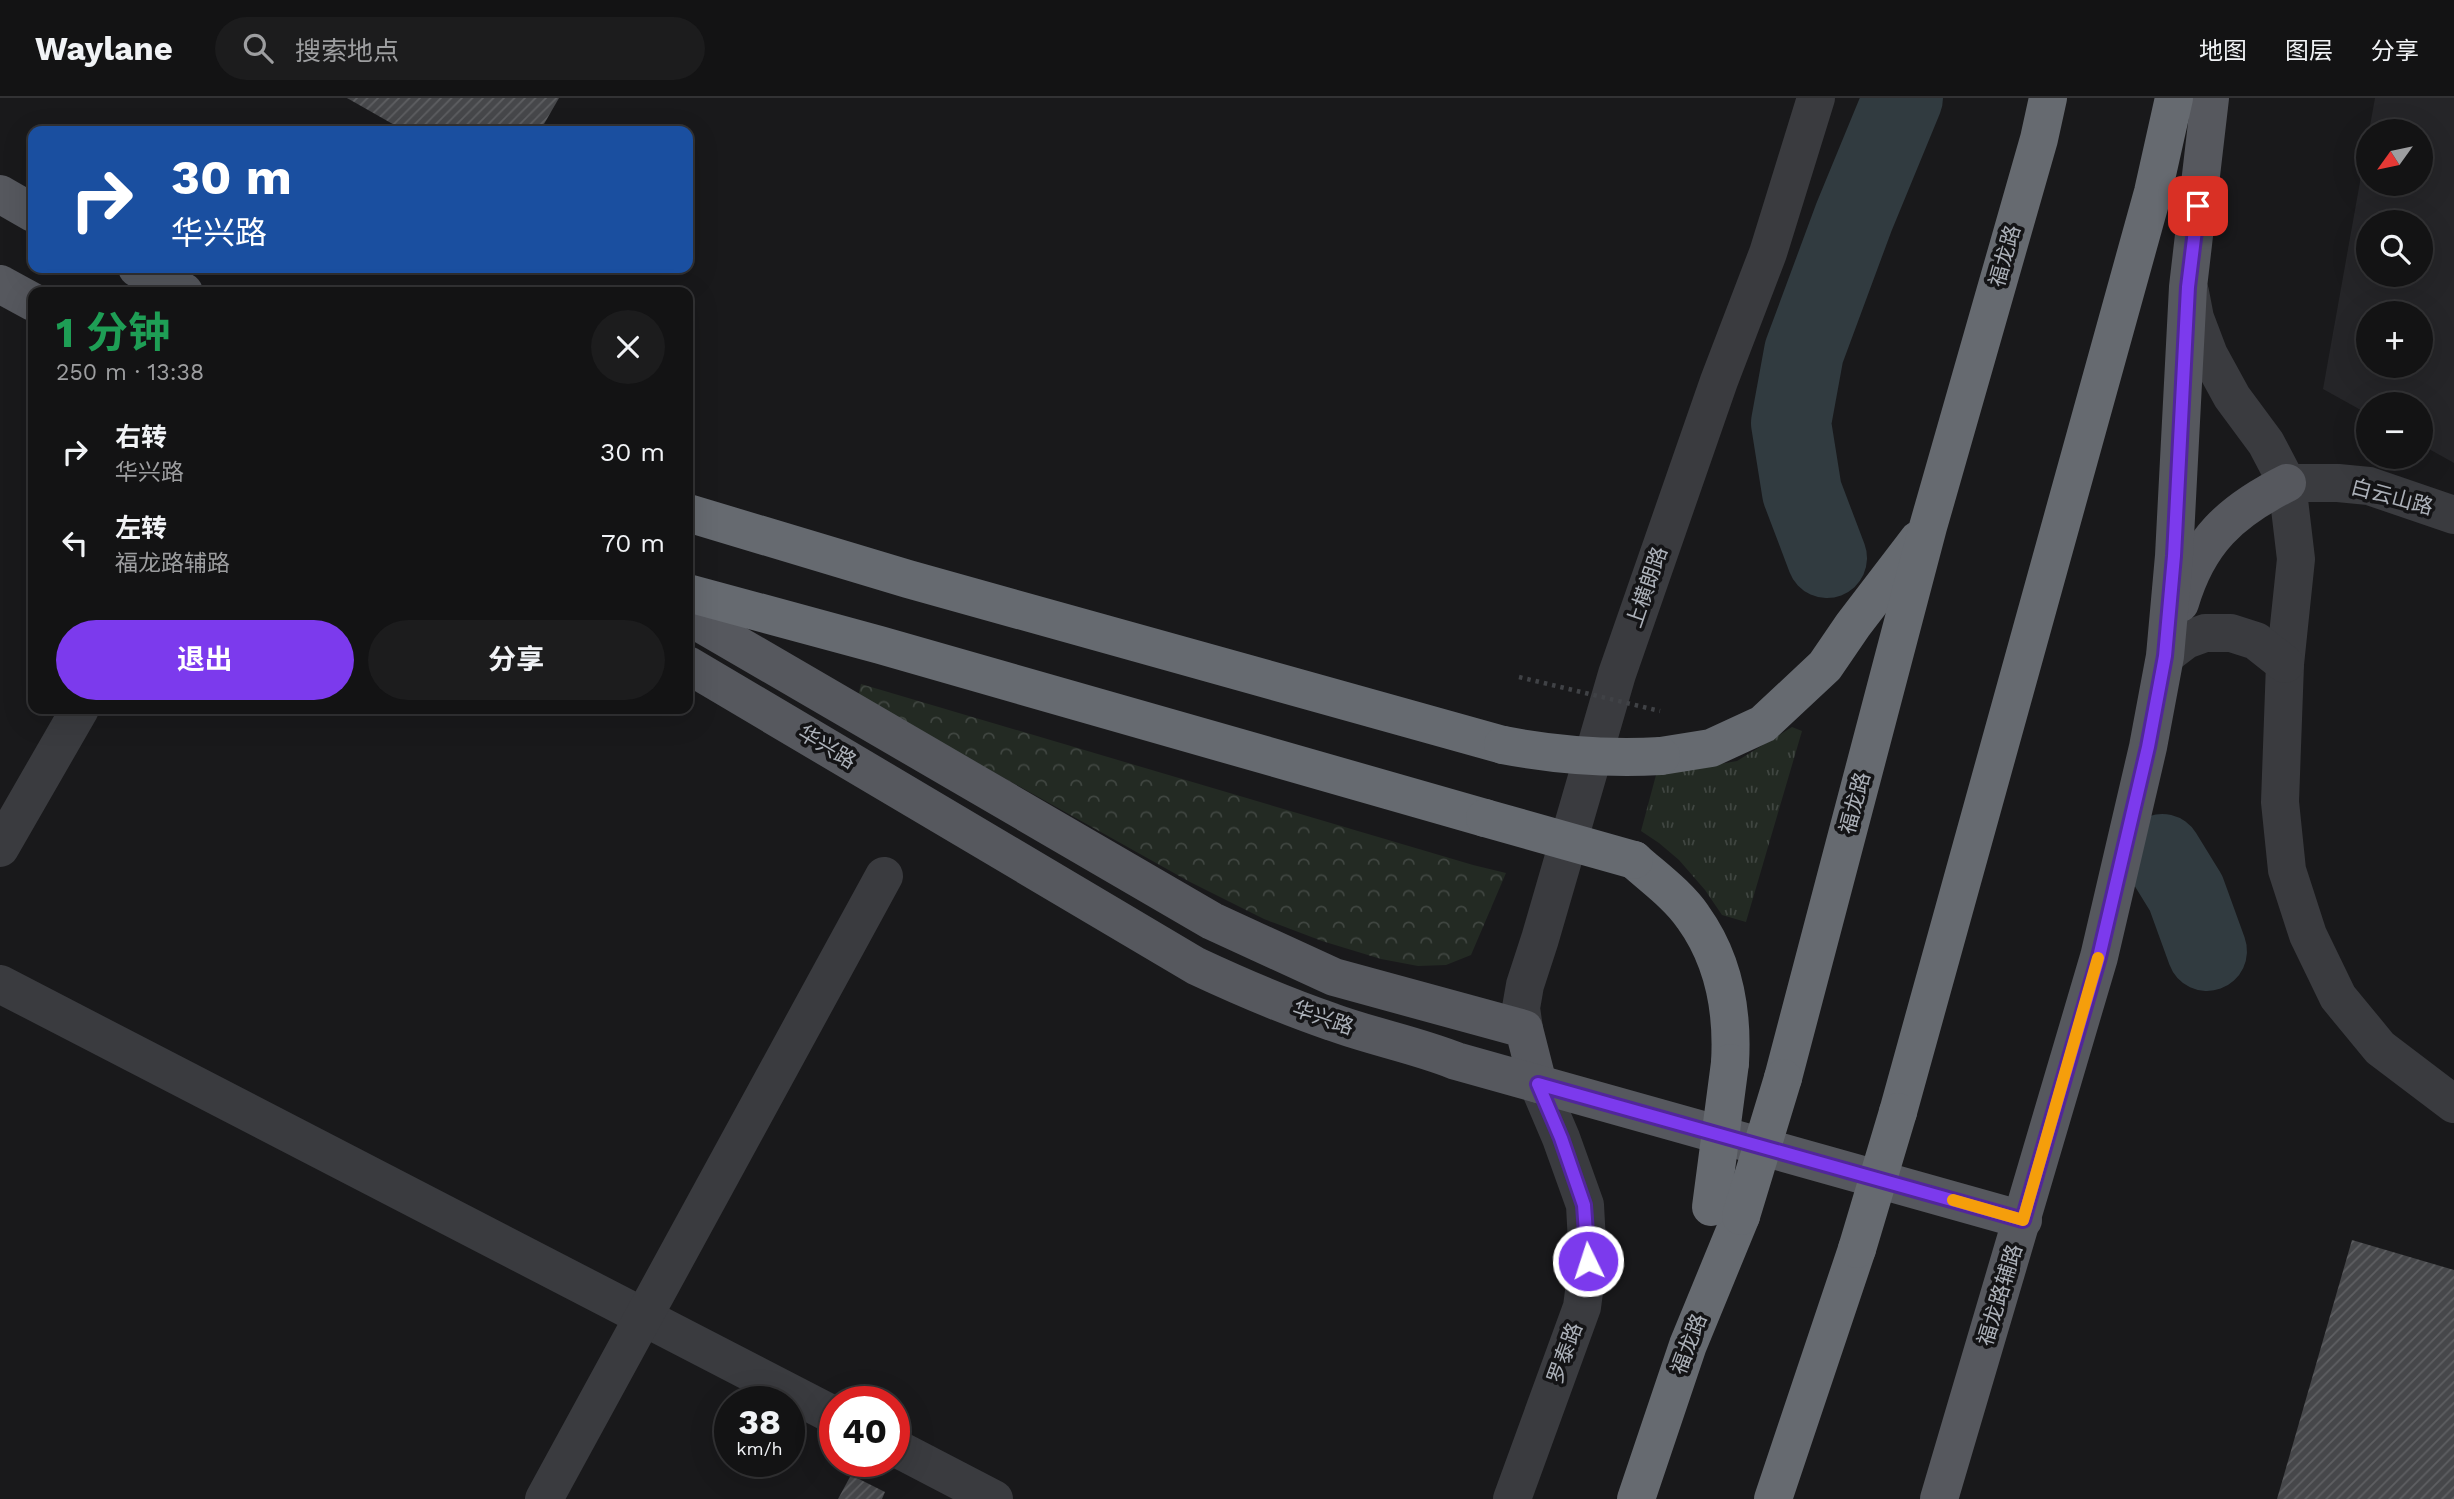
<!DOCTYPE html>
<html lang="zh">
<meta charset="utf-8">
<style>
body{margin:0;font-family:"Work Sans","Noto Sans SC",sans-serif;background:#1c1c1d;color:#f1f3f6;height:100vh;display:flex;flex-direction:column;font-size:26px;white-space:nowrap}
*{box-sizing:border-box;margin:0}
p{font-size:23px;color:#9d9ea0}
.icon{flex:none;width:38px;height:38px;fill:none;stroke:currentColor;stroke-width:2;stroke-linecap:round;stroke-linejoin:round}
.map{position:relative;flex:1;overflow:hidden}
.details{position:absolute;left:28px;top:189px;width:665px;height:427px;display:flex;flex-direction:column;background:#131314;border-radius:14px;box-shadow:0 7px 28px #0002,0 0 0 2px #323234}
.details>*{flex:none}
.top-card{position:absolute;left:28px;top:28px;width:665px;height:147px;border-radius:14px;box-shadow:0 7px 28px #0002,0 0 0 2px #323234;background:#1a4fa0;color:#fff;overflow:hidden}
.needle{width:46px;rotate:237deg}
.buttons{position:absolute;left:2356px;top:21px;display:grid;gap:14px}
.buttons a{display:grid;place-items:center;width:77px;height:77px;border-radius:50%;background:#131314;box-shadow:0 7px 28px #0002,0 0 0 2px #323234;font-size:35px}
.speed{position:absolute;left:714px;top:1288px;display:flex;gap:14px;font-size:35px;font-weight:700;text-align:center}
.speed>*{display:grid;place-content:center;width:91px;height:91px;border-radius:50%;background:#131314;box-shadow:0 7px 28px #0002,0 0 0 2px #323234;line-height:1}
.speed small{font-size:18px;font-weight:400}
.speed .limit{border:10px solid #d22;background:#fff;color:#111}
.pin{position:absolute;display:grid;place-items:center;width:60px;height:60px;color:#fff;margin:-30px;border-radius:14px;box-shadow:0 4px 10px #0006}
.me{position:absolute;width:77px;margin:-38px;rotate:356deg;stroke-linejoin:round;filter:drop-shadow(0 0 5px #0008)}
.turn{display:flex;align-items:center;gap:24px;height:147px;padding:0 28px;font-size:32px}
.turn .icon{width:91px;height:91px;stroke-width:2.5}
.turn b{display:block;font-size:49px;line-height:60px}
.round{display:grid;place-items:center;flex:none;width:74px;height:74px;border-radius:37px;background:#1c1c1d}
.overview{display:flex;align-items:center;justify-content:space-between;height:119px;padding:0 28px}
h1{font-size:42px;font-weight:700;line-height:52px;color:#1e9e55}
.cta{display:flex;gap:14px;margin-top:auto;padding:14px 28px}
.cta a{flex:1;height:80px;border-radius:42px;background:#7c3aed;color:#fff;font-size:28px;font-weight:700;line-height:80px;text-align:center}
.cta a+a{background:#1c1c1d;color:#f1f3f6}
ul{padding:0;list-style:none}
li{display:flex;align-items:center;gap:21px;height:91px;padding:0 28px}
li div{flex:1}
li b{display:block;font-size:26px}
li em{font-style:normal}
header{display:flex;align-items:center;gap:42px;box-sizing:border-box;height:98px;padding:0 35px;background:#131314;border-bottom:2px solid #323234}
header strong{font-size:33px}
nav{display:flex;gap:38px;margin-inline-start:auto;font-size:24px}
.search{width:490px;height:63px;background:#1c1c1d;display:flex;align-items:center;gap:18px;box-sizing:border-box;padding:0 24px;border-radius:38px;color:#9d9ea0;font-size:26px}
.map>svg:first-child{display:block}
.built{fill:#252528;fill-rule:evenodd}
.grass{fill:url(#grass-tufts)}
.park{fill:url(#park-crowns)}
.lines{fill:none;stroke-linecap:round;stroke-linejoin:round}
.river{stroke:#313b40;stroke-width:80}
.building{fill:url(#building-hatch)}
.minor{stroke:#3a3b3f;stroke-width:38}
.major{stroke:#56585e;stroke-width:38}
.highway{stroke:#666a70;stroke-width:38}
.path-bridge{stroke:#404246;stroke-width:4.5;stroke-dasharray:3.5 5;stroke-linecap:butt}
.highway-bridge{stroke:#666a70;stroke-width:38}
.route-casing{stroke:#51269a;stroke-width:18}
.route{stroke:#7c3aed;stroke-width:12}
.slow{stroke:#f59e0b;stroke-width:12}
.labels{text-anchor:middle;stroke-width:7;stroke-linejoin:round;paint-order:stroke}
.street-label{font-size:21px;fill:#acb1b9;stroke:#141416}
</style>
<header>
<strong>Waylane</strong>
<div class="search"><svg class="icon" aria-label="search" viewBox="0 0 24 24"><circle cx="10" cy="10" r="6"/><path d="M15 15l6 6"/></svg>搜索地点</div>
<nav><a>地图</a><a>图层</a><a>分享</a></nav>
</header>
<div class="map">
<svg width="2454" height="1401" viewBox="0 0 2454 1401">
<defs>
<pattern id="grass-tufts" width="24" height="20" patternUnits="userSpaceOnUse" patternTransform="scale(1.75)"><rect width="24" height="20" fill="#232a23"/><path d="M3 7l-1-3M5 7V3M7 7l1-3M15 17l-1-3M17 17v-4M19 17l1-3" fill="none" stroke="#404641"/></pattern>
<pattern id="park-crowns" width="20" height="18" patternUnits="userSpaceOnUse" patternTransform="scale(1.75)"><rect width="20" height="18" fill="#232a23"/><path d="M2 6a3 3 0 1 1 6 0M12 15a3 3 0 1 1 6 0" fill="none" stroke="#404641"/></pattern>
<pattern id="building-hatch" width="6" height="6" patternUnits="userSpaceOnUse" patternTransform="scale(1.75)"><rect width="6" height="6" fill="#46474a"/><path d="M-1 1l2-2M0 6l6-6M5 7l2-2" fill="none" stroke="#5e5f62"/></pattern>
</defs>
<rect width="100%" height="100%" fill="#19191b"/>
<path class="built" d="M2375,0H2454V365L2420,346V306H2368V316L2323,291L2368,39V86H2420V33H2369ZM2368,124H2420V177H2368ZM2368,215H2420V268H2368Z"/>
<polygon class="grass" points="1792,629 1802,633 1746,824 1722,817 1705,792 1679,762 1659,745 1641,733 1656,677 1737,663"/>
<polygon class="park" points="861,586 1473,767 1506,775 1471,857 1446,867 1418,868 1381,861 1322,843 1264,821 1190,784 858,598"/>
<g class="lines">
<g class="river">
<polyline points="1827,460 1802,394 1791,325 1804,254 1854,119 1903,0"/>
<polyline points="2162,756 2186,795 2207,853"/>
</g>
</g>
<g class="building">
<polygon points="347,0 559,0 540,33 405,33"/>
<polygon points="2352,1142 2454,1172 2454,1401 2277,1401"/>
<polygon points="851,1377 885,1394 882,1401 838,1401"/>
</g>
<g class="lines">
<g class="minor">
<polyline points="2190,194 2195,220 2209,257 2232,299 2266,345 2287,385 2296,461 2285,566 2280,704 2287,772 2308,837 2338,899 2380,950 2454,1006"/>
<polyline points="2287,385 2338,385 2369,388 2454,417"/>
<polyline points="2165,558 2186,542 2205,535 2231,535 2256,543 2285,566"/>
<polyline points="0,750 80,611"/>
<polyline points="0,886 835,1318"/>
<polyline points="1524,931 1521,910 1525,887 1540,841 1617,576 1719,283 1768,155 1816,0"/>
<polyline points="894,1349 994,1401"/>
<polyline points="544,1401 884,778"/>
<polyline points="1512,1401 1582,1209 1588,1163 1585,1107 1561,1040 1538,986"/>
</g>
<g class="major">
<polyline points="0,96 33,115"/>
<polyline points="137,170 184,194"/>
<polyline points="0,186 33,204"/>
<path d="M2180,505C2198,443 2231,413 2287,385"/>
<polyline points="688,518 1212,823 1334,879 1524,931 1538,986"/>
<path d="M688,567L1196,868C1241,889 1285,908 1332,924C1373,939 1416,947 1456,963L2023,1122"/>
<polyline points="1939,1401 2099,859 2148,649 2165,558 2174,458 2188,189 2210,0"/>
</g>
<g class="highway">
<polyline points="688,415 908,481 1503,647"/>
<polyline points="688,495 880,547 1485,720"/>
<polyline points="1661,658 1711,650 1763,626 1825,568 1853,527 1918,442"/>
<path d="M1634,762C1654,780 1678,797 1693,819C1724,862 1733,914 1730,965"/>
<polyline points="1783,980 1928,429 2039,41 2048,0"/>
<polyline points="1898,1014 2153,94 2174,0"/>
<polyline points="1636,1401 1688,1247 1741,1118"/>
<polyline points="1773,1401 1857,1151"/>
</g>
<polyline class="path-bridge" points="1519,579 1660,613"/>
<g class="highway-bridge">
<path d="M1503,647C1555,657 1607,661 1661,658"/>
<polyline points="1485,720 1634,762"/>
<polyline points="1711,1109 1730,965"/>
<polyline points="1741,1118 1783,980"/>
<polyline points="1857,1151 1898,1014"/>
</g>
</g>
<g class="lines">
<defs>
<polyline id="route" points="1588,1163 1584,1107 1561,1040 1538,986 2023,1122 2099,859 2148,649 2165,558 2174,458 2188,189 2198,108"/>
</defs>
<use href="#route" class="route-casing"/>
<use href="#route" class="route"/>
<polyline class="slow" points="1953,1102 2023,1122 2098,860"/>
</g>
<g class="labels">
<g class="street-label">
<text transform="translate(2005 158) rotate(-74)" y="7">福龙路</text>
<text transform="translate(2392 399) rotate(15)" y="7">白云山路</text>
<text transform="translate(1647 489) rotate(-71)" y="7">上横朗路</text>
<text transform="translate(827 649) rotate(31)" y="7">华兴路</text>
<text transform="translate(1855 705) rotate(-75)" y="7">福龙路</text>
<text transform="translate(1323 920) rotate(19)" y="7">华兴路</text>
<text transform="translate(2000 1197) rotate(-73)" y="7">福龙路辅路</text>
<text transform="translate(1689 1246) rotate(-69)" y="7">福龙路</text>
<text transform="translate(1565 1255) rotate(-70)" y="7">罗泰路</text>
</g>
</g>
</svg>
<div class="buttons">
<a><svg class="needle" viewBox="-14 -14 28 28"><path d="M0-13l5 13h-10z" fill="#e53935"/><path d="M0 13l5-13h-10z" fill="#9d9ea0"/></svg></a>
<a><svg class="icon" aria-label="search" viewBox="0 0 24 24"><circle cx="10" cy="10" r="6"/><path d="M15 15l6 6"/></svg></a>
<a>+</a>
<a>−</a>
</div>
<div class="speed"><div>38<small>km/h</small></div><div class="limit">40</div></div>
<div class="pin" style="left:2198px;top:108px;background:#d93025"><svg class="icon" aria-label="arrive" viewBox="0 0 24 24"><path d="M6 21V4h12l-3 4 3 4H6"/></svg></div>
<svg class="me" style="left:1588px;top:1163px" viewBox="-20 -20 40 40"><circle r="17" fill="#7c3aed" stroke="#fff" stroke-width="3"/><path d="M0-11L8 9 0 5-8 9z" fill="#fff"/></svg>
<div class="top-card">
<div class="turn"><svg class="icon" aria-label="right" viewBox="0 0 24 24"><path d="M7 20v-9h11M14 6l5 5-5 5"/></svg><div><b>30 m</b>华兴路</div></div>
</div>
<section class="details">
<div class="overview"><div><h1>1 分钟</h1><p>250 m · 13:38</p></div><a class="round"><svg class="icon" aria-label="close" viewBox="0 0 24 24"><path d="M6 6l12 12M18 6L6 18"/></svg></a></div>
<ul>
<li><svg class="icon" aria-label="right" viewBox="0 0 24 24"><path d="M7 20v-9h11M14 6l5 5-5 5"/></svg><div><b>右转</b><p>华兴路</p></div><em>30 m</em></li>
<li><svg class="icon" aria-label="left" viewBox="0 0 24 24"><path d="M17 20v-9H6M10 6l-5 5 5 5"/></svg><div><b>左转</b><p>福龙路辅路</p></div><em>70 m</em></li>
</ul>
<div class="cta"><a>退出</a><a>分享</a></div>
</section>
</div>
